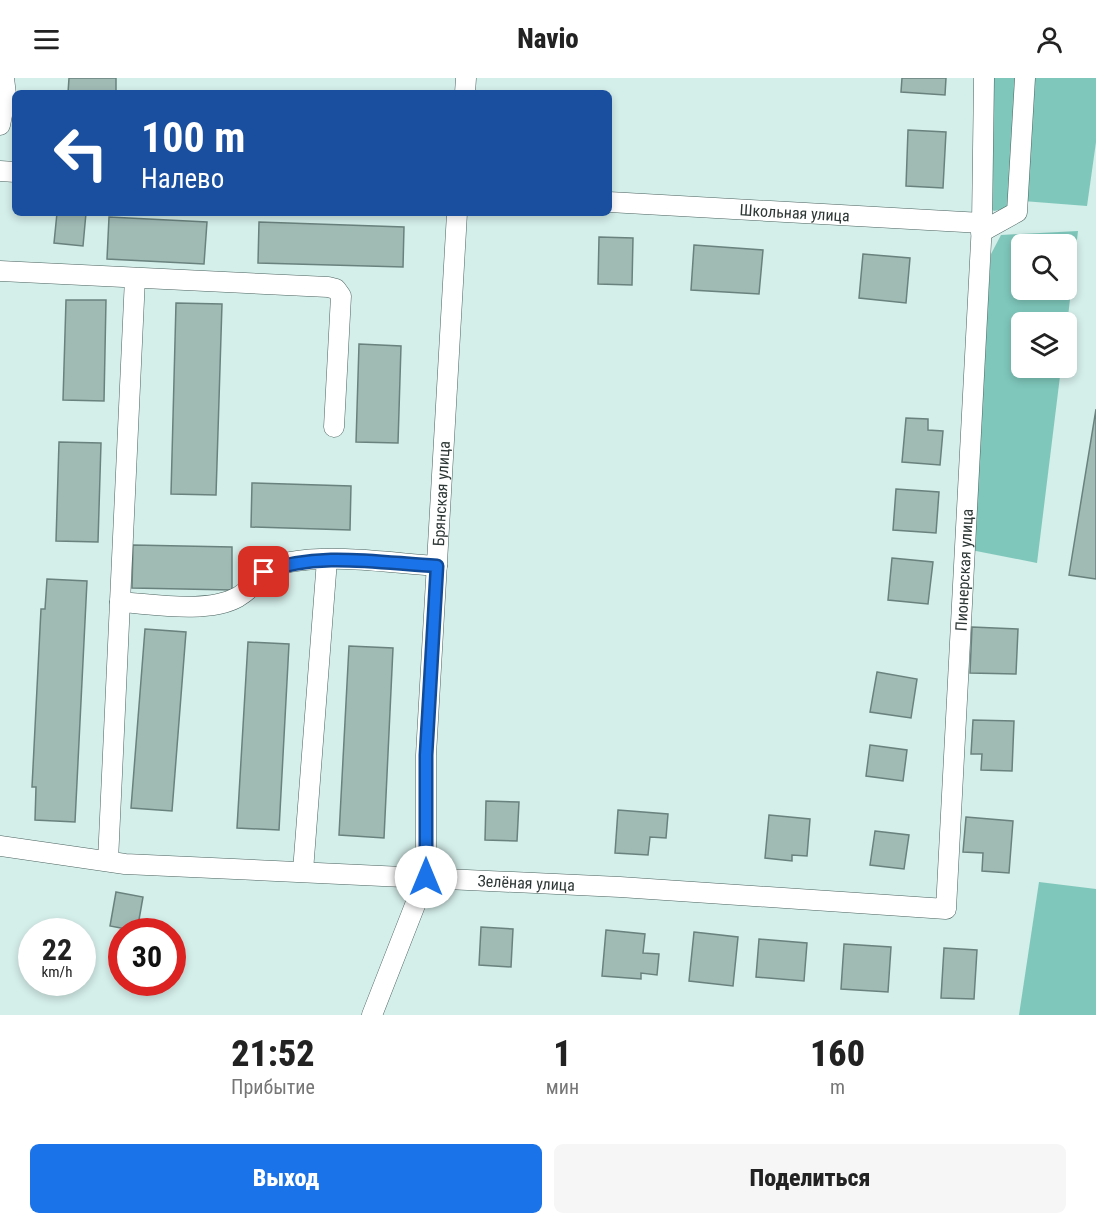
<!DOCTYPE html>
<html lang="ru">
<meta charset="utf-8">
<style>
body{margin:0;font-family:"Roboto Condensed",sans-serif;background:#f6f6f6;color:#222;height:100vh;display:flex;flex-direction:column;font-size:22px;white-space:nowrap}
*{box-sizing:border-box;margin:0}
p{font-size:20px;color:#767676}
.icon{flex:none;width:33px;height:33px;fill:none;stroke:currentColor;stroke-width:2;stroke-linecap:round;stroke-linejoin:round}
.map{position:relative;height:937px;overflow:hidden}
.panel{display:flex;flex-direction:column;background:#fff;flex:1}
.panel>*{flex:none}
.guide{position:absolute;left:12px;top:12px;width:600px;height:126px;border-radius:9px;box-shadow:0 3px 9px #0003;background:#1a4fa0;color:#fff;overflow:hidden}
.tools{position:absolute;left:1011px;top:156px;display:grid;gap:12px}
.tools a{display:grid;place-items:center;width:66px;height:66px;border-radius:9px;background:#fff;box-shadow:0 3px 9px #0003;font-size:30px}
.speed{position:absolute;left:18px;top:840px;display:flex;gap:12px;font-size:30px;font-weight:700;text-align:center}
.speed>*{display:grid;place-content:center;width:78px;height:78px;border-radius:50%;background:#fff;box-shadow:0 3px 9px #0003;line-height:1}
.speed small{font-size:15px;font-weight:400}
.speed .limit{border:9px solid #d22;background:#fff;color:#111}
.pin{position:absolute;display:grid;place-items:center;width:51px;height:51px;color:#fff;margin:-26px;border-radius:12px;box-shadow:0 3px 9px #0006}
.me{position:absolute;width:66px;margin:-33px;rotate:0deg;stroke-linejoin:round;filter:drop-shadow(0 0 4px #0008)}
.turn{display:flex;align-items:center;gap:21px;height:126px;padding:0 30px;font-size:27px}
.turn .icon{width:78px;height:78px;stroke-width:2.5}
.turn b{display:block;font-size:42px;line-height:51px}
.eta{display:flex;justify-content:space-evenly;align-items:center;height:102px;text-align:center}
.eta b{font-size:36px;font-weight:800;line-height:42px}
.cta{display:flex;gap:12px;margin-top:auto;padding:12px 30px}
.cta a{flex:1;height:69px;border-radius:9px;background:#1a73e8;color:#fff;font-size:24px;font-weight:800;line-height:69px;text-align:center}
.cta a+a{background:#f6f6f6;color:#222}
header{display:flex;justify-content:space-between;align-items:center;height:78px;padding:0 30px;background:#fff;font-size:27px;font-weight:800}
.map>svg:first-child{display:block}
.green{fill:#7fc7bb;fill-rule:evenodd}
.building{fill:#a0bab4;stroke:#6a827d;stroke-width:1.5}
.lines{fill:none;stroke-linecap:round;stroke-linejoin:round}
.minor-casing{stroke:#4b635f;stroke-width:21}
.minor{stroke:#fff;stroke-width:20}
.route-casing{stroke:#114b97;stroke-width:15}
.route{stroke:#1a73e8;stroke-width:10}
.labels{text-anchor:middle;stroke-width:4.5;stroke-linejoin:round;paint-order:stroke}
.street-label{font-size:16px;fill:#2d3735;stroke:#fff}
</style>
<header><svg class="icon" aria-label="menu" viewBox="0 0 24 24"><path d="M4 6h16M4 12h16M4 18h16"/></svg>Navio<svg class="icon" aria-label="person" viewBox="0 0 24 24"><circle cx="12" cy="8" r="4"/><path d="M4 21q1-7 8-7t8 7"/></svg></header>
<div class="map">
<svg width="1096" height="937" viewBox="0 0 1096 937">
<rect width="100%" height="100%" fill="#d4eee9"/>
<g class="green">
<polygon points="992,0 1018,0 1012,129 994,133 988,128"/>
<polygon points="1030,0 1096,0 1096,64 1087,128 1023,123"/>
<path d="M1078,153L1067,247L1066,244H1022V290H1061L1037,485L971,472L991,176L1001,157ZM1022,166H1066V212H1022Z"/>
<polygon points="1039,804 1096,811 1096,937 1019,937"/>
</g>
<g class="building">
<polygon points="69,0 116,0 116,15 68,15"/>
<polygon points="902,0 946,0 945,17 901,14"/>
<polygon points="908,52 946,54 943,110 906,108"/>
<polygon points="57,135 86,135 83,168 54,165"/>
<polygon points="109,139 207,144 204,186 107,181"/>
<polygon points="259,144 404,149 403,189 258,185"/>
<polygon points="599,159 633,160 632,207 598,206"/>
<polygon points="694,167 763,172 759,216 691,212"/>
<polygon points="863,176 910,180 906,225 859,220"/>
<polygon points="66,222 106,222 104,323 63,322"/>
<polygon points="176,225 222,226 216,417 171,416"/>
<polygon points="359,266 401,268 398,365 356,364"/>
<polygon points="1096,331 1096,501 1069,497"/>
<polygon points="906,340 928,341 928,352 943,353 940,387 902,384"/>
<polygon points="59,364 101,365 98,464 56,463"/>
<polygon points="252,405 351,408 350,452 251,449"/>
<polygon points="896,411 939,414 936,455 893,452"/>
<polygon points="133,467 232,469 232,512 132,510"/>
<polygon points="892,480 933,484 928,526 888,522"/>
<polygon points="47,501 87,503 75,744 35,742 36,709 32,709 41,531 45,531"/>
<polygon points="972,549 1018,551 1016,596 970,595"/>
<polygon points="145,551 186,554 172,733 131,730"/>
<polygon points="248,564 289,566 279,752 237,750"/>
<polygon points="349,568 393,570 384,760 339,757"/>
<polygon points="877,594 917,601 911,640 870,634"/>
<polygon points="973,642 1014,643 1012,693 981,692 982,676 971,676"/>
<polygon points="870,667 907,672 903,703 866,698"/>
<polygon points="486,723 519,724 517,763 485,762"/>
<polygon points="618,732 668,736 666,760 650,759 648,777 615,775"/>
<polygon points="769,737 810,741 807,778 792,777 792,783 765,780"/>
<polygon points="966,739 1013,743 1009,795 982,793 983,775 963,774"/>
<polygon points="875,753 909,757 904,791 870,787"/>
<polygon points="116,814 143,819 137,853 110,848"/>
<polygon points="481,849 513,851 511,889 479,887"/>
<polygon points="606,852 645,856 643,875 659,876 657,897 641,895 641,901 602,898"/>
<polygon points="694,854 738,859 733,908 689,903"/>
<polygon points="759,861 807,865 804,903 756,899"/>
<polygon points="844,866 891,869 888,914 841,911"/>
<polygon points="944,870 977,872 974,921 941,920"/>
</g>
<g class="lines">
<defs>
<g id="minor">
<polyline points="465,15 466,0"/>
<polyline points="0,47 6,17 4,0"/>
<polyline points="0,93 15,94"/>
<path id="s1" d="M609,124L982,145"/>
<polyline points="981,154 1017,134 1025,0"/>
<polyline points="0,193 328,209 336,211 341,218 334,349"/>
<path d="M120,524C152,526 208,536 238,519C258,507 265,489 290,484C335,476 391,485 437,488"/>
<path id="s2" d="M0,768L125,786L620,809L946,831L982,145L984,0"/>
<polyline points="108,783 135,200"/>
<polyline points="303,793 327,482"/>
<path id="s3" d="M372,937L426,799V677L457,135"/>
</g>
</defs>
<use href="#minor" class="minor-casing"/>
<use href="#minor" class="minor"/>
</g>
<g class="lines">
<defs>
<path id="route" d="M264,494C318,473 380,485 437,488L426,677V799"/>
</defs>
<use href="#route" class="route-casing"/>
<use href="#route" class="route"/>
</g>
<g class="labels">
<g class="street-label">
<text dy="6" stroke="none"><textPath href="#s1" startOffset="186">Школьная улица</textPath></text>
<text dy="6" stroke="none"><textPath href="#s3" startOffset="532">Брянская улица</textPath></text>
<text dy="6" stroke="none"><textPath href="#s2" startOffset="1288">Пионерская улица</textPath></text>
<text dy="6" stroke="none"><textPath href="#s2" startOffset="528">Зелёная улица</textPath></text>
</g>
</g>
</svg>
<div class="tools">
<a><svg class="icon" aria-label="search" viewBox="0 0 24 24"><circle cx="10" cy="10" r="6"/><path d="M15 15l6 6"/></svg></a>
<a><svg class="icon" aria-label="layers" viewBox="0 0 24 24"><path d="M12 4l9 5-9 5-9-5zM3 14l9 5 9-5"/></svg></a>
</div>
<div class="speed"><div>22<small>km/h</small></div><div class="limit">30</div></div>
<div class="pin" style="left:264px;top:494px;background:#d93025"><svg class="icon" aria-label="arrive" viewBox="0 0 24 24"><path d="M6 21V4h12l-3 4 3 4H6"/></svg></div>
<svg class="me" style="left:426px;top:799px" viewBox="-20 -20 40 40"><circle r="19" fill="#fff"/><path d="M0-13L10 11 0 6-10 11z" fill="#1a73e8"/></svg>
<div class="guide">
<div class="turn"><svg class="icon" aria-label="left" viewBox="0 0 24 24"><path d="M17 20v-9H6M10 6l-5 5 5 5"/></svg><div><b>100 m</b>Налево</div></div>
</div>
</div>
<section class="panel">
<div class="eta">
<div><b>21:52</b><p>Прибытие</p></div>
<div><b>1</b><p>мин</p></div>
<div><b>160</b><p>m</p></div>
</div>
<div class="cta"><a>Выход</a><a>Поделиться</a></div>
</section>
